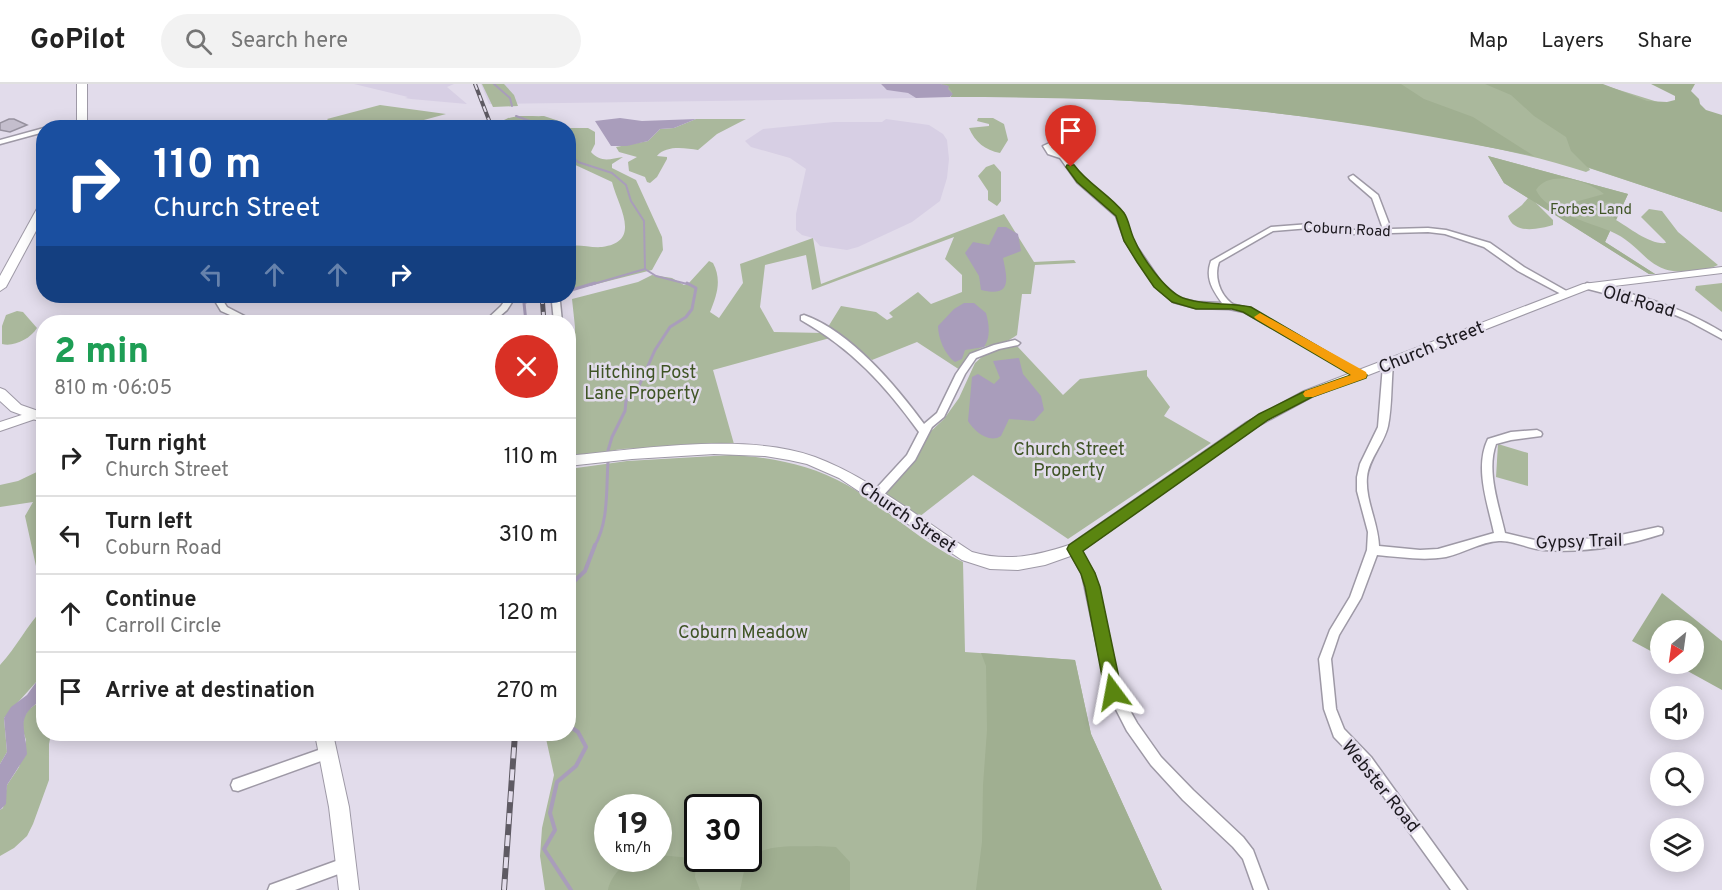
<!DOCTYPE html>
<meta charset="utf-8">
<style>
body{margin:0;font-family:Overpass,sans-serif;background:#f2f2f2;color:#222;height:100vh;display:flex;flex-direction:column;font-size:22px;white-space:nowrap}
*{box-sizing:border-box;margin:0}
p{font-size:20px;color:#767676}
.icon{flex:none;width:33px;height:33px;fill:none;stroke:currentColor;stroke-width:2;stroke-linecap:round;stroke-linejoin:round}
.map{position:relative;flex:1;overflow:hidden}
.drawer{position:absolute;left:36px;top:231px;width:540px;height:426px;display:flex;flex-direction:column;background:#fff;border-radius:24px;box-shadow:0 3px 15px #0003}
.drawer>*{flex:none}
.guide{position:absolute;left:36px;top:36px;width:540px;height:183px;border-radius:24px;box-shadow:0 3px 15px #0003;background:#1a4fa0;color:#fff;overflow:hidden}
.needle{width:39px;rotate:209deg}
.tools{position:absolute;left:1650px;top:536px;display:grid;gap:12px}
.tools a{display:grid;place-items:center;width:54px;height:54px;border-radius:50%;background:#fff;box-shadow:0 3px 15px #0003;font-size:30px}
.speed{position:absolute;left:594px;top:710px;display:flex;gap:12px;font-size:30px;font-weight:700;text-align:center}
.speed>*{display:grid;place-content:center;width:78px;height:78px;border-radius:50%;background:#fff;box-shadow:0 3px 15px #0003;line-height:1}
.speed small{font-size:15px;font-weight:400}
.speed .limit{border:3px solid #111;border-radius:9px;background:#fff;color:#111}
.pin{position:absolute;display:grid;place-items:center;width:51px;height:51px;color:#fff;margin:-62px -26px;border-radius:50% 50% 50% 0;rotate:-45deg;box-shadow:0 0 6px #0007}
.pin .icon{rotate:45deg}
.me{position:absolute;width:66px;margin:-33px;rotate:347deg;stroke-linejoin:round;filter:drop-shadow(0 0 4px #0008)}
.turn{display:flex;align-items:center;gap:21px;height:126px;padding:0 18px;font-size:27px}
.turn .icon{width:78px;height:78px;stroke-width:2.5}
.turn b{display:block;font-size:42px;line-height:51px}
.lanes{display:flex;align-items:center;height:57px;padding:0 18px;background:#0003;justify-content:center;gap:30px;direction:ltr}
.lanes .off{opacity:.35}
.round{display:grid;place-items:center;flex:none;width:63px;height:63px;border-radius:32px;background:#f2f2f2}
.summary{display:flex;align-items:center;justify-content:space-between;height:102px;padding:0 18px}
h1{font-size:36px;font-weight:800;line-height:45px;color:#1e9e55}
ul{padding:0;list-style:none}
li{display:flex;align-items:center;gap:18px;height:78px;padding:0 18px;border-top:2px solid #e0e0e0}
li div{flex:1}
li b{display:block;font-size:22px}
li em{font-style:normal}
header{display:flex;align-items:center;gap:36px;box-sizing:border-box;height:84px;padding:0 30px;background:#fff;border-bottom:2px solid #e0e0e0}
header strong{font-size:28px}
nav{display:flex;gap:33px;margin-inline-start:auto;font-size:21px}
.search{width:420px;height:54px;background:#f2f2f2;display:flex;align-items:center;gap:15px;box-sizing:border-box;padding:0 21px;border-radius:33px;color:#767676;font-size:22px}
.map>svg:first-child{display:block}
.built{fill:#d7cfe4}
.green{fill:#aab89c;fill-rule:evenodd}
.forest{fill:#a0af91}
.water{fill:#a99dbb}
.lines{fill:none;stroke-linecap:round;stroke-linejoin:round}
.stream-far2{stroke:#a99dbb;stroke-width:2}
.stream-far1{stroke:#a99dbb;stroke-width:3}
.stream{stroke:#a99dbb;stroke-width:4}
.building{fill:#c4becd;stroke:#96919e;stroke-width:1.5}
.minor-casing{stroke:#9e99a6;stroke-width:3}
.tertiary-casing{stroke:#9e99a6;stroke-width:2}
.secondary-casing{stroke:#9e99a6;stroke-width:2}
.minor{fill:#fff;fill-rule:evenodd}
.tertiary{fill:#fff;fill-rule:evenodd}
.secondary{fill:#fff;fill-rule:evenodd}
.rail-far2-casing{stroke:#5e5a63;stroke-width:4}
.rail-far1-casing{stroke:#5e5a63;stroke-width:5}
.rail-casing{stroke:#5e5a63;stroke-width:6}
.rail-far2{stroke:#e2dceb;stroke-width:2;stroke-dasharray:6;stroke-linecap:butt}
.rail-far1{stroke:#e2dceb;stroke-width:3;stroke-dasharray:8;stroke-linecap:butt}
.rail{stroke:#e2dceb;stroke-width:4;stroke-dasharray:11;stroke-linecap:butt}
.route{fill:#5a8510;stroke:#3a560a;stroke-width:1.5}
.slow{fill:#f59e0b}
.labels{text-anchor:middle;stroke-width:5;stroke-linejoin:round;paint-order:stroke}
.far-park-label{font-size:15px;fill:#3f5425;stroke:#e2dceb}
.far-street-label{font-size:15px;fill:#1c191f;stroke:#e2dceb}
.street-label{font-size:18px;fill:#1c191f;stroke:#e2dceb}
.park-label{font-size:18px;fill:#3f5425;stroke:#e2dceb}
</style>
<header>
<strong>GoPilot</strong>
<div class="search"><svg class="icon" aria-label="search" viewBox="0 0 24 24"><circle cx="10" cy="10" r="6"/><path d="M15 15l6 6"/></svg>Search here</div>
<nav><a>Map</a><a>Layers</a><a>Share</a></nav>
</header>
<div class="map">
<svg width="1722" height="806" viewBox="0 0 1722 806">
<rect width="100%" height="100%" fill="#e2dceb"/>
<g class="built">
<polygon points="354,0 454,0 447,3 467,20 411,15 405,14 408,13"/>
<polygon points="481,0 881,0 884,4 908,9 916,14 489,20"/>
<polygon points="886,35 929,41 943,50 947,56 949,75 947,94 940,117 912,138 858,163 847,166 820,162 813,154 802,151 796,146 796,130 806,85 790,74 751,63 745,57 763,45 834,38 882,38"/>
</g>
<g class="green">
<polygon points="482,0 504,0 514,11 518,22 493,23"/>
<path d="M941,0H1600L1690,28L1722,128L1592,85L1589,84L1590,86L1586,88C1527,69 1466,58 1404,47C1254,22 1103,11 951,13L952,11Z"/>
<polygon points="380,21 446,30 398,43 335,43 327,35"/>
<path d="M544,32L559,37L568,43H498C505,28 529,33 544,32Z"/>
<path d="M978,34H993L1004,40L1008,56L1000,69C985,66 975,58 969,44L989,42V40L977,37Z"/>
<path d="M696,35H746L717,50L698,66C685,64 666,61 657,72L667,73V75L657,93L650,99L647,98L645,93L629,87L628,78L637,73L619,68L616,63L648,57L660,45L674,44Z"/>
<path d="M569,44H588L595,48V60L591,68C601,79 610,75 623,73L612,80V84L636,96L662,153L663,166L652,186L569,207V162C579,160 591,164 602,163C643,158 618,122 612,98L569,78Z"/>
<path d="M1488,72L1628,110L1616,136C1630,144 1650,161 1666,159L1665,157L1641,133L1649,125L1662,127L1678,148L1718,181C1711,185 1700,186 1691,187C1646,192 1646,162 1610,147L1605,158L1655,190H1649L1535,118L1553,136V141C1539,145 1514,151 1508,132L1522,121L1528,114L1504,99Z"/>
<polygon points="994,80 1001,88 1001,117 997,122 988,116 988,107 978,92 986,83"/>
<path d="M1004,130L1034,178L1074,176L1076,179L1035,181L1031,210H1022L1017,251C995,268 980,251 960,286L917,258L872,276L828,243L841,222L876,228L887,236L893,233L889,229L918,208L931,220L962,208V191L945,175L954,153L812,206L806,171L765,181L760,223L774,248L824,249L830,254L713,286L734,360L621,365L589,371L574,370L575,243L572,215L638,198L652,191L672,194L684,201L688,200L709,177L713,179C722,196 717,211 710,228L719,234L743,199L740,180L813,154L821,200Z"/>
<polygon points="1722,199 1722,228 1695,206 1696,202"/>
<path d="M17,227L23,228L37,244C30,255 14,263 2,260V242L6,231Z"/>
<polygon points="1017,262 1063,311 1080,295 1147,286 1147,292 1170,323 1164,332 1211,359 1068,455 973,391 919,433 885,410 915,375 929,349 944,335 959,314 975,279 984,271 998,265"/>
<polygon points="1498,360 1528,369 1528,402 1496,393"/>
<path d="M731,371C771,373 811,381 847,401C887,424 920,458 963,478L965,568L1075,576L1091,650L1162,806H545L540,772L542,744L554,691L545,650H568L569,385L627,377ZM608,723H658V774H608ZM698,723H748V774H698Z"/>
<polygon points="43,385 43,384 43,514 25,432 33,418 0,423 0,401 18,397"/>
<path d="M43,525L40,562L43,561V593L37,597L4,634L7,668L0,680V581C17,563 26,542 43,525Z"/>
<polygon points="43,615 44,650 51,650 49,660 49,696 33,740 27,752 14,764 0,772 0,726 3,724 7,701 19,683 26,656 22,644 24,633 28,626"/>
</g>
<g class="forest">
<path d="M941,0H1401L1424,15L1473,33L1534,72C1433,52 1331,34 1228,24C1136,15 1044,13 951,13L952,8L947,1Z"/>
<polygon points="1485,0 1603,0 1647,17 1667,18 1675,16 1675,12 1651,0 1695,0 1691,7 1699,15 1700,20 1706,26 1722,31 1722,128 1587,83 1571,67 1566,53 1534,32 1511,11"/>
<path d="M1488,72L1628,110L1616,136L1609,128L1613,120L1610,118L1588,123L1575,118L1604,110C1589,97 1549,85 1536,106C1545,127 1590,139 1610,147L1605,158L1655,190H1649L1504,99Z"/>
<polygon points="1662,509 1722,557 1722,606 1673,579 1694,579 1694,546 1660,546 1660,572 1632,557"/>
<polygon points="981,569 1075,576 1091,650 1162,806 976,806 982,758 983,701 987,646 986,582"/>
<path d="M817,762L836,763L850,778V806H740C743,795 743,782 751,774C765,759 798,763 817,762Z"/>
<path d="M659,771L691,774L696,777L695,793L700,806H608C610,793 625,776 638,774C644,773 652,774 658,774Z"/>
</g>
<g class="water">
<polygon points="881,0 941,0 949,2 948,5 953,10 950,13 916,14 908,9 887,6"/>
<polygon points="620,34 642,37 696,35 674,44 660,45 648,57 627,62 611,62 595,37"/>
<path d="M998,143H1006L1018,150L1021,167L1003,174C1007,194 1013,214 981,206L979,192L965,169L973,158L989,161Z"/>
<path d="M964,219H974L986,229C989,240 991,253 984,263L965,266L962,275L955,278C945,271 938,254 938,242L954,225Z"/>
<path d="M1019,274L1023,290L1041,312L1044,326L1034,337L1009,335L1001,352C989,360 974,347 968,337L972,293L978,290L994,300L1000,294L993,277Z"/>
<path d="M43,593V615C15,633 25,641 27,670L7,701L6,720L0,726V680L7,668L4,634L11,623L27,611L37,597Z"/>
</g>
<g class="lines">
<g class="stream-far2">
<polyline points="494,0 510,14 512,22"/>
<polyline points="516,32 530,37 536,44"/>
<polyline points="568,68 578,78 612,89 626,101 631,117 644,137 645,185 656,192 691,201"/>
<polyline points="590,201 645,185"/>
</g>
<g class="stream-far1">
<polyline points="568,207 595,199"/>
<polyline points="526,238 524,219 534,214"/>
<polyline points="607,370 612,353 625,327 626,317 639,302 655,266 670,243 686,233 692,225 696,204 687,199"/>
<path d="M594,463C609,438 606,406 608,378"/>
</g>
<g class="stream">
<polyline points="568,503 585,487 595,461"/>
<polyline points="568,641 578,648 586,663 576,682 557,698 550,729 555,746 544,765 571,806"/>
</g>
</g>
<polygon class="building" points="9,35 14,35 27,41 10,48 0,46 0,39"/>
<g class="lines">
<defs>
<g id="minor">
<polygon points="83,37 86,39 85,40 71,44 55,44"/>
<polygon points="44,44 44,48 0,60 0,56"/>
<path d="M1056,56L1069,58L1076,62V69L1067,73L1083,94L1123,129L1133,157L1161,198L1179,214L1196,218L1222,219C1212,205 1205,194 1211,177L1271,143L1310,140L1354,146L1383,145L1372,114L1350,95L1349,93L1353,91L1378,111L1391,145L1428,144L1446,146L1490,159L1524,183L1570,209L1566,212L1563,211L1518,187L1484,163L1445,150L1428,148L1354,150L1310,144L1273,147L1219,178C1214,192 1219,209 1231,219C1235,222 1244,223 1250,224L1366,291L1361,294L1358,293L1244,228L1229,225L1196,224L1173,218L1155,202L1125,157L1116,132L1077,98L1060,74L1048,70L1043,62ZM1057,60L1065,61L1069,66L1062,69L1054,66L1051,63Z"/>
<path d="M1587,199C1635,210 1680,222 1722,248V255L1687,236L1654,222L1584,204L1583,202Z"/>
<polygon points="212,212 220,212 227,223 256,238 246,238 221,227"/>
<polygon points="508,212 516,212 507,226 493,238 484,238 501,222"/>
<polygon points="556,215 560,218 562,238 554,238 552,218"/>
<path d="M804,231C850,247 896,302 924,340L937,329L956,290L970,270L994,261L1015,256L1020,259L1018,261L999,265L976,274L965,290L944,333L932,343L915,376L881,414H873L872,411L873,408L907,371L919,348C885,301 852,265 801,236V232Z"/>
<path d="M1388,278L1393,281C1391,301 1392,322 1388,342C1384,360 1369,374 1367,393C1365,416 1378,438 1379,462L1420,466L1438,465L1494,449C1488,420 1474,384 1488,355L1511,348L1537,346L1541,348L1542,350L1541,352L1511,356L1496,360C1486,387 1499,422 1505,449L1539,457H1559L1616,452L1658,443L1662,444L1663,447L1662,450C1625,462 1582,469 1544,466C1528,465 1514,456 1499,457C1480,458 1464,469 1446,473C1423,477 1400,473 1377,471L1361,514L1339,551L1331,575L1336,625L1344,645L1371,673L1467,806H1451L1361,681L1334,653L1324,625L1319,575L1330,546L1350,513L1367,466L1368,448L1357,407V393L1360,380L1378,343L1383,281Z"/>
<polygon points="1074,461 1078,462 1094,489 1119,607 1137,639 1161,673 1193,706 1243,753 1253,766 1268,806 1254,806 1243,775 1233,763 1183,716 1151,681 1127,647 1107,608 1082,490 1068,465 1070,462"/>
<polygon points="327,663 332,665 334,669 332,673 238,707 233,706 231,701 233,696"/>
<polygon points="347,773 352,775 354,780 352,785 295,806 268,806 270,801"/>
</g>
<g id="tertiary">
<path d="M1722,183V189L1589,205L1312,313L1253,345L1079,469L1045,481L1018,486L990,485L962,476L839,394L807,380L789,376L765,372L714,370L632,375L568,382V372C638,365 749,348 815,373C867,392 924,437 972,468C1006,478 1036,472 1069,461L1245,339L1304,307L1583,200Z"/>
<polygon points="34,327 40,331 38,334 0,347 0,338"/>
</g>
<g id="secondary">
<rect x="77" y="0" width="10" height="44"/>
<polygon points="44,118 44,132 6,203 0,207 0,192 39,121"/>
<polygon points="0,304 5,306 21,321 44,329 44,339 11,327 0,317"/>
<polygon points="315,650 333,650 349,723 359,806 339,806 329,723"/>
</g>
</defs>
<use href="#minor" class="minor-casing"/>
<use href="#tertiary" class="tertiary-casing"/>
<use href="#secondary" class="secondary-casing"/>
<use href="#minor" class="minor"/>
<use href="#tertiary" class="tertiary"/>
<use href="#secondary" class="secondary"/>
<defs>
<polyline id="rail-far2" points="475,0 492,44"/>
<polyline id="rail-far1" points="542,212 544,238"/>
<polyline id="rail" points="504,806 515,650"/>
</defs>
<use href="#rail-far2" class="rail-far2-casing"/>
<use href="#rail-far1" class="rail-far1-casing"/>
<use href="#rail" class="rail-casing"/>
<use href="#rail-far2" class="rail-far2"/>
<use href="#rail-far1" class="rail-far1"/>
<use href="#rail" class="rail"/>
</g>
<path class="route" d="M1067,81H1074C1088,100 1110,111 1124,129C1129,136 1130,147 1134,155C1141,172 1165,207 1183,214C1204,222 1229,218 1251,223L1367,291L1366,294L1312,313L1268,336L1083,467L1095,489L1100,503L1122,608L1119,613L1113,615L1108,613L1105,608L1085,503L1081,490L1067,465L1069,461L1259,330L1303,308L1351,291L1243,228L1232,225H1196L1172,218L1154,203L1137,178L1124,157L1116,132L1077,98L1066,83Z"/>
<polygon class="slow" points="1260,229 1366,288 1367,291 1366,294 1313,313 1305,313 1303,310 1305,307 1351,291 1256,235 1254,233"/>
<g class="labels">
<g class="far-park-label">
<text x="1591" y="130">Forbes Land</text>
</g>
<g class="far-street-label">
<text transform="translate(1347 145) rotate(3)" y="5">Coburn Road</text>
</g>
<g class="street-label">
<text transform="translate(1639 217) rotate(16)" y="6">Old Road</text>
<text transform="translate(1431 263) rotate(-22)" y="6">Church Street</text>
<text transform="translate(908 433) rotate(34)" y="6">Church Street</text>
<text transform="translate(1579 457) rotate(-2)" y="6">Gypsy Trail</text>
<text transform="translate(1381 702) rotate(51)" y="6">Webster Road</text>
</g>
<g class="park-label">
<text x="642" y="294">Hitching Post<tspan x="642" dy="21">Lane Property</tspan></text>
<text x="1069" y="371">Church Street<tspan x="1069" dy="21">Property</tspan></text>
<text x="743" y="554">Coburn Meadow</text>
</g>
</g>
</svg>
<div class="tools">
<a><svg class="needle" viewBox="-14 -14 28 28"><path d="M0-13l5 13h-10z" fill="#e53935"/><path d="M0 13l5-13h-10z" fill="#767676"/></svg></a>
<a><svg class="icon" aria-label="sound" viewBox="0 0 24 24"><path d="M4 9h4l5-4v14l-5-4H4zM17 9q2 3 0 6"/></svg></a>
<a><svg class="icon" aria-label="search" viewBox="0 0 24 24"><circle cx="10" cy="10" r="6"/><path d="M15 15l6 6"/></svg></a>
<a><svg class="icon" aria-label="layers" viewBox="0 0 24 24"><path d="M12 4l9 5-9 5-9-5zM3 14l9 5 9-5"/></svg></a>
</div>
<div class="speed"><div>19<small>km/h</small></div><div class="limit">30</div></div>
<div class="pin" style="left:1071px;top:83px;background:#d93025"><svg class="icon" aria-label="arrive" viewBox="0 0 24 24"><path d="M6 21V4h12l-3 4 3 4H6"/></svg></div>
<svg class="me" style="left:1113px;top:608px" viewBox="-20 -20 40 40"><path d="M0-17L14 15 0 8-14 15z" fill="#5a8510" stroke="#fff" stroke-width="4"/></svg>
<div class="guide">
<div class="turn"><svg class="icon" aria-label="right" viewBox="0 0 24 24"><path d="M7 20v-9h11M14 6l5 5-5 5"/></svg><div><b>110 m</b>Church Street</div></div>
<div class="lanes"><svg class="icon off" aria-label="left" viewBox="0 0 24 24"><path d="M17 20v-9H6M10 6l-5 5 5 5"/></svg><svg class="icon off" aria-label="ahead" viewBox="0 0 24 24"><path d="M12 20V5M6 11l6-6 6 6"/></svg><svg class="icon off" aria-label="ahead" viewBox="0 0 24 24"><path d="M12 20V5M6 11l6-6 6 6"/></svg><svg class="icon" aria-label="right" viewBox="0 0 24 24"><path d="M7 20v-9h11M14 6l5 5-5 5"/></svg></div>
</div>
<section class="drawer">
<div class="summary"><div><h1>2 min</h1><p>810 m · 06:05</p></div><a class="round" style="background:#d93025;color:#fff"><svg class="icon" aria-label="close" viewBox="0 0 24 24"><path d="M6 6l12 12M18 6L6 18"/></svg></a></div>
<ul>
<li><svg class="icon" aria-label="right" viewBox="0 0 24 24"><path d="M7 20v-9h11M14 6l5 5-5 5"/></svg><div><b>Turn right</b><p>Church Street</p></div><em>110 m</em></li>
<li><svg class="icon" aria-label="left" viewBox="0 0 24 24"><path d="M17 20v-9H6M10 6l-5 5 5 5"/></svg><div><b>Turn left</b><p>Coburn Road</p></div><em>310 m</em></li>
<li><svg class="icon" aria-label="ahead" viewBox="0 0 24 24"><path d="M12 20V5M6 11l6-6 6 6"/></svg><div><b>Continue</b><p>Carroll Circle</p></div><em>120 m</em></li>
<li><svg class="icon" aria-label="arrive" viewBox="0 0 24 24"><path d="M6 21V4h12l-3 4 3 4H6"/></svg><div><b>Arrive at destination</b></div><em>270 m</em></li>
</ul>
</section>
</div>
